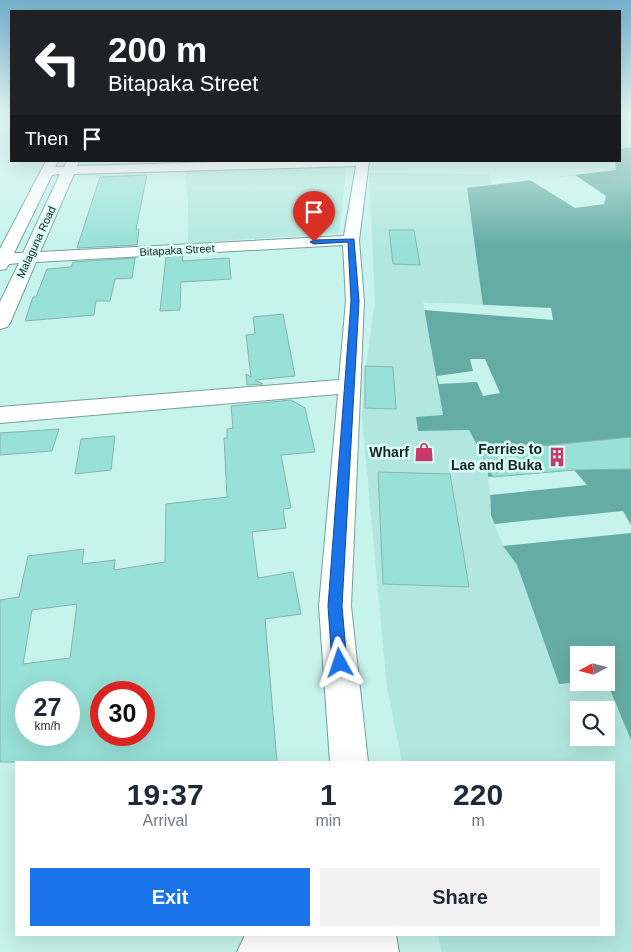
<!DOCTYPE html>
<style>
body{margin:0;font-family:Helvetica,sans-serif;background:#f2f2f3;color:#1f2937;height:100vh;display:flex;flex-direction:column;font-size:19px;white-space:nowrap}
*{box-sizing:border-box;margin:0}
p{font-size:16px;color:#747a83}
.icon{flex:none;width:28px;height:28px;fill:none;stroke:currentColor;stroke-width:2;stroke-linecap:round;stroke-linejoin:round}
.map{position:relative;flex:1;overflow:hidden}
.panel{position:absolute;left:15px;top:761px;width:600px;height:175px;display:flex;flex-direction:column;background:#fff;border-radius:0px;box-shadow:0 5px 20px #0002}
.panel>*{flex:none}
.hud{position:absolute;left:10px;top:10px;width:611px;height:152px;border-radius:0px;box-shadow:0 5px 20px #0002;background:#202124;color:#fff;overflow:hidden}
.needle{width:32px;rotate:263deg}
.controls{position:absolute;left:570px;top:646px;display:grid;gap:10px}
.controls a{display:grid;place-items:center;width:45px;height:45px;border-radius:0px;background:#fff;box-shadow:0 5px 20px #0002;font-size:25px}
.speed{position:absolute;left:15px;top:681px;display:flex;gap:10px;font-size:25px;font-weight:700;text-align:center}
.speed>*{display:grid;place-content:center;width:65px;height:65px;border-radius:50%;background:#fff;box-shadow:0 5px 20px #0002;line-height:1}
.speed small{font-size:12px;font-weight:400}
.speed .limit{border:8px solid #d22;background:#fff;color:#111}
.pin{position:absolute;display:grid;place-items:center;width:42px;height:42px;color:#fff;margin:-51px -21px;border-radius:50% 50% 50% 0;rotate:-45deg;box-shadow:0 0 5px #0007}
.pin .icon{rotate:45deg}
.me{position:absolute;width:55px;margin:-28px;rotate:355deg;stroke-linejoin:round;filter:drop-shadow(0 0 4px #0008)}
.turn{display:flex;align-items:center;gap:18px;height:105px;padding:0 15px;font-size:22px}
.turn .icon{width:65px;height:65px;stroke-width:2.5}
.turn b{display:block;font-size:35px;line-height:42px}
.then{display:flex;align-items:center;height:48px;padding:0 15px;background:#0003;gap:10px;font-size:19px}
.eta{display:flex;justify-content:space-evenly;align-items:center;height:85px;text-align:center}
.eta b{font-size:30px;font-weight:600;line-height:35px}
.action{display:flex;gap:10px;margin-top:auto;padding:10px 15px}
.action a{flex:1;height:58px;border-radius:0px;background:#1a73e8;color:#fff;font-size:20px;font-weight:600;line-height:58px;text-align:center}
.action a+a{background:#f2f2f3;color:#1f2937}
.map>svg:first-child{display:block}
.built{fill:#b2e7df;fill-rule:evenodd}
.water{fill:#65ada4}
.pier{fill:#c6f3ec}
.building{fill:#98e1d7;stroke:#89b4ad;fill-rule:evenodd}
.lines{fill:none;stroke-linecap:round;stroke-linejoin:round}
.minor-casing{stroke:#76a09a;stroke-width:2}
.minor{fill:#fff;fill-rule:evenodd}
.route{fill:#1a73e8;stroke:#114b97}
.labels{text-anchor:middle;stroke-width:5;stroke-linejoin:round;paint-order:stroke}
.far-street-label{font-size:11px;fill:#142523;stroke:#dbfef8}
.poi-label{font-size:14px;font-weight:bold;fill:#142523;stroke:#dbfef8;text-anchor:end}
</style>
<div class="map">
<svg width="631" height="952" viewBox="0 0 631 952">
<rect width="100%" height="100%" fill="#c6f3ec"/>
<g class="built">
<polygon points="347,164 339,233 188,243 188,200 184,168"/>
<path d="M369,173L489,174L492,185L467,189L483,306L423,302L443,416L419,431L469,429L486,462L490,487L491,515L503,546L517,565L559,683L606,682V680L619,709L631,740V952H441L438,935H614V762H402L387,688L362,419L365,374L375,301ZM579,710H606V738H579Z"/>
</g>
<polygon class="water" points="631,147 631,740 606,680 606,655 579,655 579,682 559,684 517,565 503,546 491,515 490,487 486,462 469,430 418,431 416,417 443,415 423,302 483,306 467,188 616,170 615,161 620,161 620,149"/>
<g class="pier">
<polygon points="575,175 606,196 604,204 575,208 530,180"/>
<polygon points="423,302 551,308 553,320 424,310"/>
<polygon points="470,359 485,359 500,393 483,396 477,382 439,384 437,376 473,371"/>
<polygon points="574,470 587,485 490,495 488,477"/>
<polygon points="623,511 631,525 631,533 503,546 494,524"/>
</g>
<g class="building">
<polygon points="147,175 136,229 139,229 137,245 77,248 100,177"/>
<polygon points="389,230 414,230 420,265 393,264"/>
<polygon points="183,256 182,261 229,258 231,279 181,282 180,310 160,311 166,257"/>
<polygon points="135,258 132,278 115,279 110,301 96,301 94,315 25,321 33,297 36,297 47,269 71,267 73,262"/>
<polygon points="283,314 295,376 255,380 263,384 247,385 246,374 251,377 246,335 255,334 253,317"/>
<polygon points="365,366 393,367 396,409 365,408"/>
<path d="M291,400L305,408L315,452L281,455L291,508L283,509L286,528L252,532L258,578L293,572L301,614L265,619L277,762H0V600L19,597L28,556L84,549L82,564L115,560L114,570L165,562L166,504L227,497L224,438H227V429L233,428L231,406ZM77,604L70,658L23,664L32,610ZM26,692H69V735H26ZM101,692H144V735H101Z"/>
<polygon points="59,429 52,451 0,455 0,433"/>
<polygon points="115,436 111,470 75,474 81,439"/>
<polygon points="631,437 631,469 574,470 493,477 481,452"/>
<polygon points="378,472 450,474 469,587 383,584"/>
</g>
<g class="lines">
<defs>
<g id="minor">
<path d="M46,161H58L55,167H64L67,161H79L77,166L256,161H369L359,240L364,301L351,606L368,762H330L319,606L338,394L0,423V407L339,380L346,301L343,245L36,262L10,323L7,327L0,329V302L19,263L9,264L6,269L0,270V249ZM356,166L344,236L40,252L74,174ZM60,174L23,253H14L52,175Z"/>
<polygon points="245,935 396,935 399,952 237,952"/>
</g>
</defs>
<use href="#minor" class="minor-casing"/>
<use href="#minor" class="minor"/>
</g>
<linearGradient id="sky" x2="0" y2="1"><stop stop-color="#73b1cd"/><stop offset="0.46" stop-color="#e5faf6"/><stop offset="1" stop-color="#e5faf6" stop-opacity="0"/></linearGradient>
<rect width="631" height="246" fill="url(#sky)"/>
<polygon class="route" points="354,239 359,301 342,606 347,663 345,668 340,670 334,668 332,663 328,606 351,301 348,242 314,244 310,242 314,240"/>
<defs>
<symbol id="shop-bare" viewBox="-9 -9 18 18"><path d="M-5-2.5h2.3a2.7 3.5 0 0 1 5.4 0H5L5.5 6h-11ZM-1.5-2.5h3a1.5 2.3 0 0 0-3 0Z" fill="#c73a68" stroke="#dbfef8" stroke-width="2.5" paint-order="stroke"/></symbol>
<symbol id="building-bare" viewBox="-9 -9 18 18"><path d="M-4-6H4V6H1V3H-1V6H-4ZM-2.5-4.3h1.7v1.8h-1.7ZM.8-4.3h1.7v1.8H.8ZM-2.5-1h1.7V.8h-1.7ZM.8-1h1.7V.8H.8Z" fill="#c73a68" stroke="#dbfef8" stroke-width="2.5" paint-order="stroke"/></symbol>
</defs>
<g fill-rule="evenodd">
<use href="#shop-bare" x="410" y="438" width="28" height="28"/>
<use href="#building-bare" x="543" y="443" width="28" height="28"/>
</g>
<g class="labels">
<g class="far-street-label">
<text transform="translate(36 242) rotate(-65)" y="4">Malaguna Road</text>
<text transform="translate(177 250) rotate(-3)" y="4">Bitapaka Street</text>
</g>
<g class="poi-label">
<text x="542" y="454">Ferries to<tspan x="542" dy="16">Lae and Buka</tspan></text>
<text x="409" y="457">Wharf</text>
</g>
</g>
</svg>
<div class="controls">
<a><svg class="needle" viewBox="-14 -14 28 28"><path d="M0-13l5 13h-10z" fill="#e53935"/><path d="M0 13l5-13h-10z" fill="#747a83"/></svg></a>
<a><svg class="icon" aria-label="search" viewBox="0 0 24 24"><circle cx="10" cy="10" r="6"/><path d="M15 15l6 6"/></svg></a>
</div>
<div class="speed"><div>27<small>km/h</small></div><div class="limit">30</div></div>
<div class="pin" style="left:314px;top:242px;background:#d93025"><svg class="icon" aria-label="arrive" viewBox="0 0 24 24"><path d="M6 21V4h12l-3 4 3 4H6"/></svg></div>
<svg class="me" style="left:340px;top:663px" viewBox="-20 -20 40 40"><path d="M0-17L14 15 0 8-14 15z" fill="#1a73e8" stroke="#fff" stroke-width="4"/></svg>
<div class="hud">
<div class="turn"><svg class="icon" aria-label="left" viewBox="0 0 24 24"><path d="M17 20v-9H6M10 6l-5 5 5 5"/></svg><div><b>200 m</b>Bitapaka Street</div></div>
<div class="then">Then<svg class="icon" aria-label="arrive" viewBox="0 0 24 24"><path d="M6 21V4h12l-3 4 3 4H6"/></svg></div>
</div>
<section class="panel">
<div class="eta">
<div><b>19:37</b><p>Arrival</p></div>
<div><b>1</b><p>min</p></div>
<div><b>220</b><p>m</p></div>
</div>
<div class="action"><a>Exit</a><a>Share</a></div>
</section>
</div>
